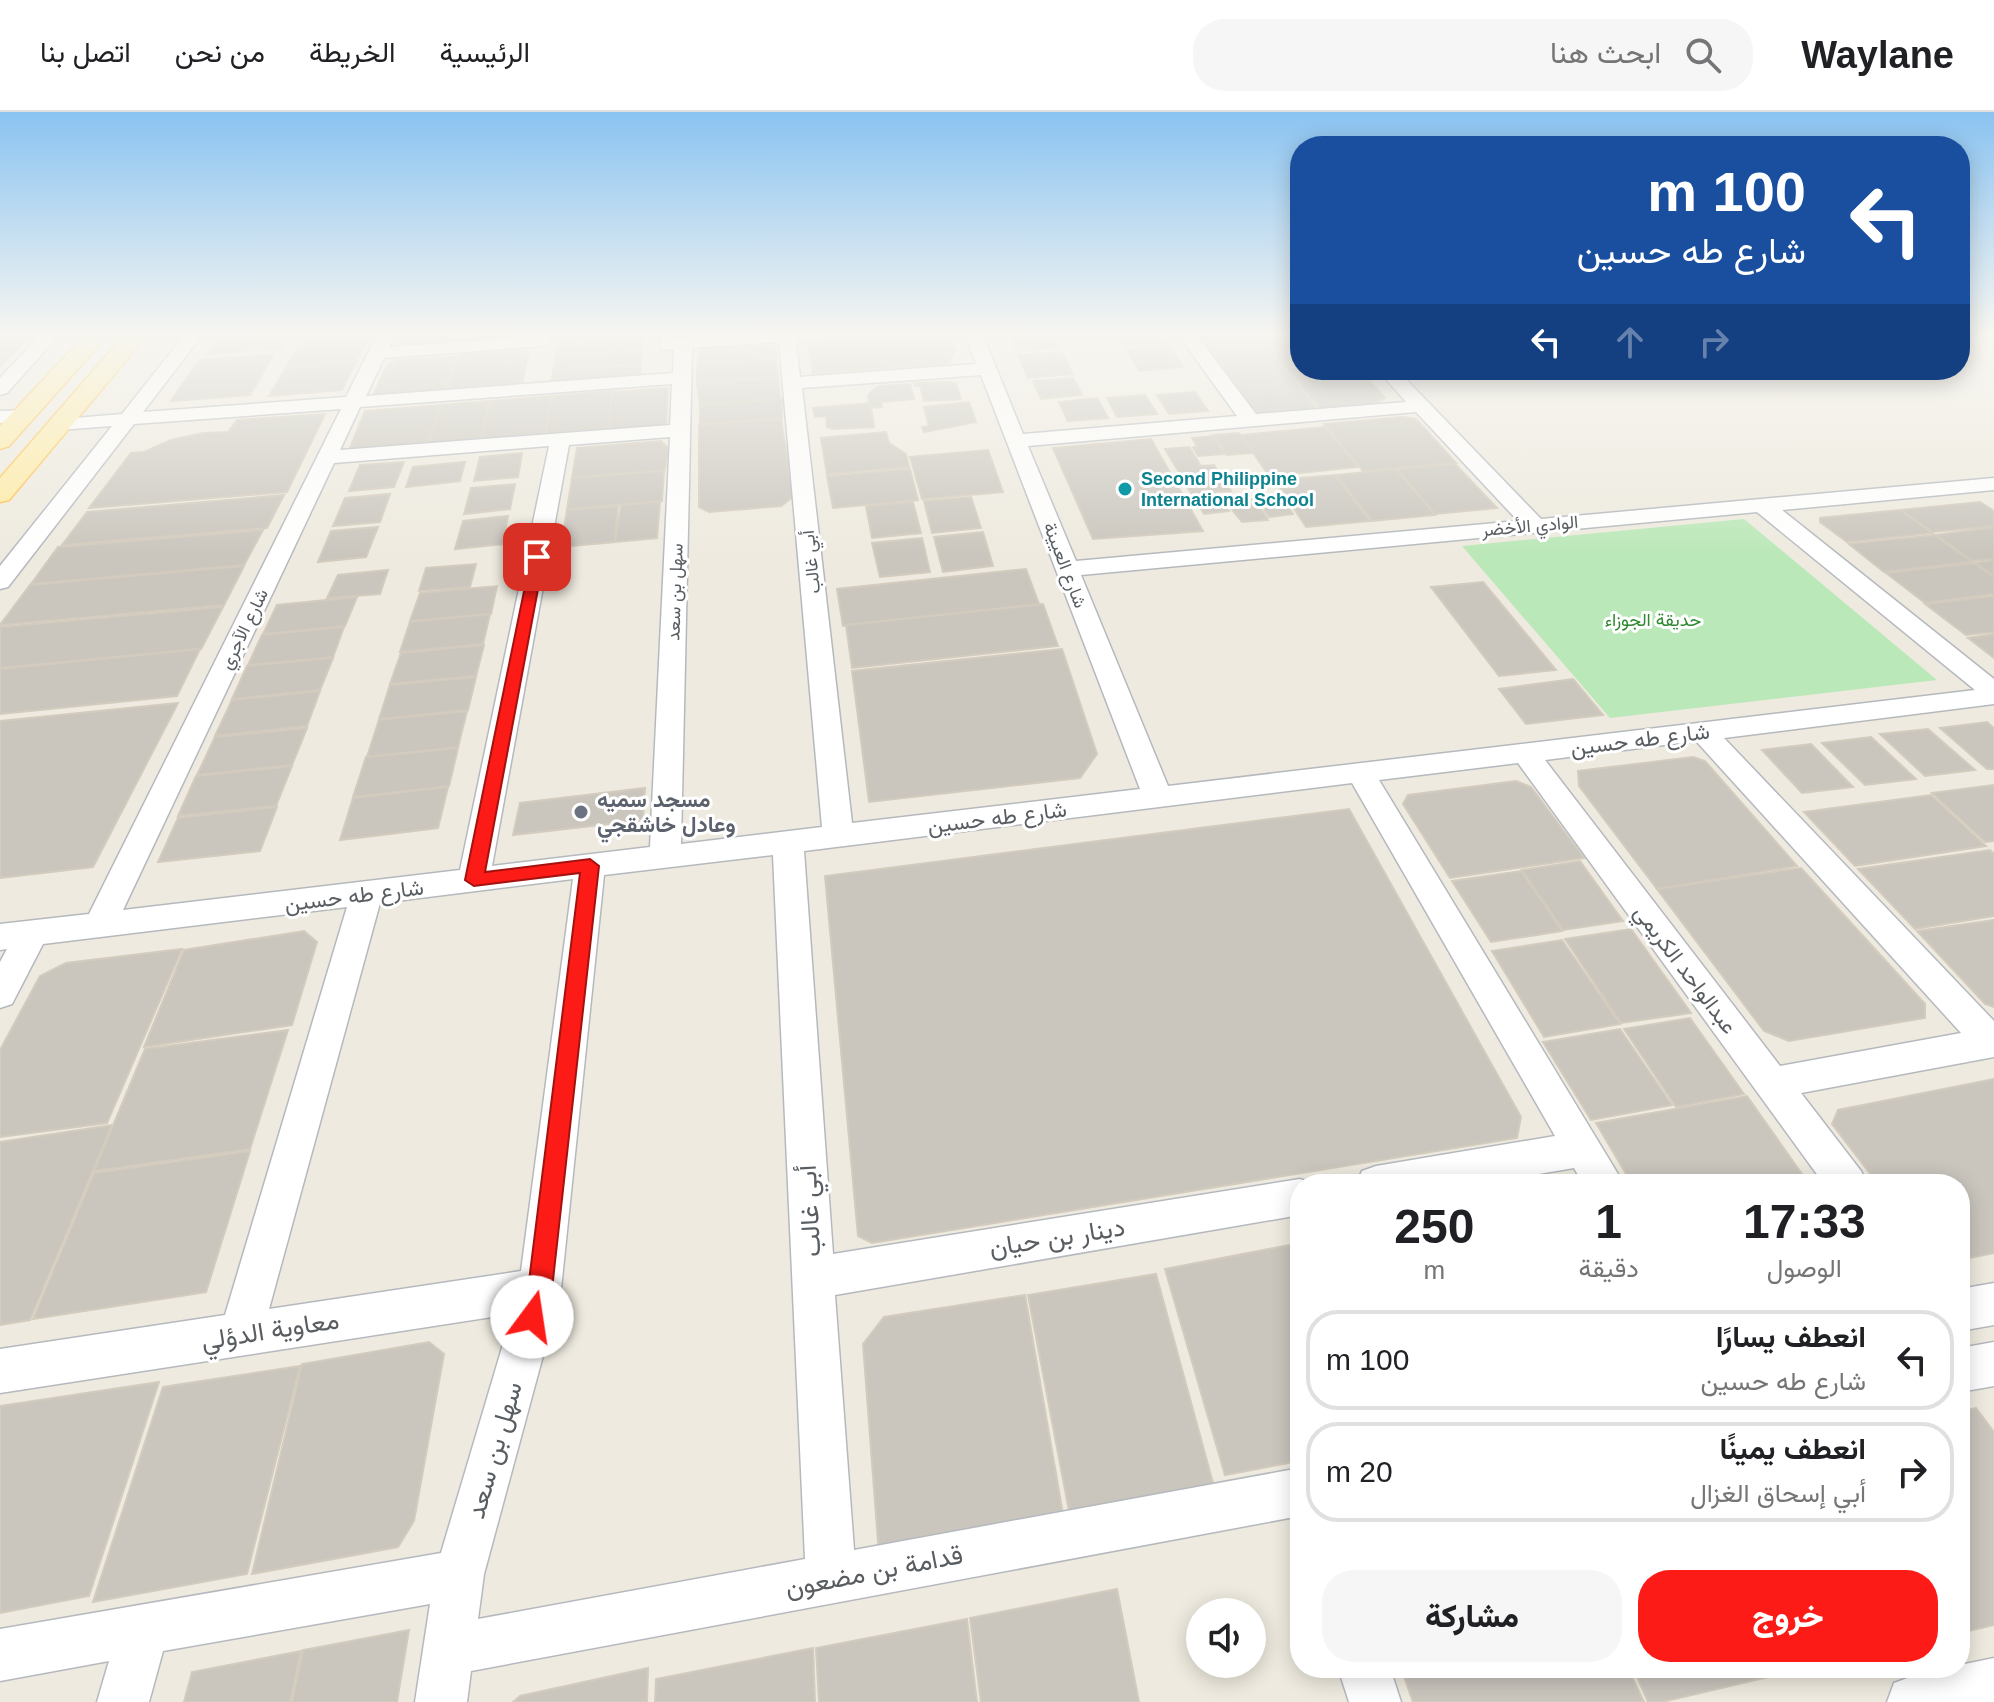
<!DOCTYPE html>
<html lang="ar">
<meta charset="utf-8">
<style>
body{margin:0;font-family:Helvetica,Vazirmatn,sans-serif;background:#f6f6f6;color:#202124;direction:rtl;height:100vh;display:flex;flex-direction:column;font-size:30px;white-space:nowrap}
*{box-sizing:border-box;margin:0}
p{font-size:26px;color:#757577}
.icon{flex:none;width:44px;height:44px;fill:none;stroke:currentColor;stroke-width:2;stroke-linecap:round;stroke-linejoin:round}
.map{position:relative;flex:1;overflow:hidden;direction:ltr}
.details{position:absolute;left:1290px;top:1062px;width:680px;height:504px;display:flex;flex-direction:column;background:#fff;border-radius:32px;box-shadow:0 4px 20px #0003;direction:rtl}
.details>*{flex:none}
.banner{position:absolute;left:1290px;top:24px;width:680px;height:244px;border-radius:32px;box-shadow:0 4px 20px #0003;direction:rtl;background:#1a4fa0;color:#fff;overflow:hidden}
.buttons{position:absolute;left:1186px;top:1486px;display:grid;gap:16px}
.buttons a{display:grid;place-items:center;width:80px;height:80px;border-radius:50%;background:#fff;box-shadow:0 4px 20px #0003;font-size:40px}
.pin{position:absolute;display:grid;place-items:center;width:68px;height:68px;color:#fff;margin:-34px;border-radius:16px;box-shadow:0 4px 12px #0006}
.me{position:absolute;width:88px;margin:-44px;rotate:14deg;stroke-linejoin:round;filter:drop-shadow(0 0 6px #0008)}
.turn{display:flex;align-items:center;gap:28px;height:168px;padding:0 32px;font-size:36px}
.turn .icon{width:104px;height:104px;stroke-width:2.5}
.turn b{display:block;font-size:56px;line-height:68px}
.lanes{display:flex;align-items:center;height:76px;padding:0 32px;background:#0003;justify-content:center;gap:40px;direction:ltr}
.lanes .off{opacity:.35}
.eta{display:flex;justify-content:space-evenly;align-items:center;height:136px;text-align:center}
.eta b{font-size:48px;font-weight:800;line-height:56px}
.primary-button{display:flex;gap:16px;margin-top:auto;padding:16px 32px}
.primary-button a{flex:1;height:92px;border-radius:32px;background:#fc1b17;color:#fff;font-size:32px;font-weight:800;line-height:92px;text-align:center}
.primary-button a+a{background:#f6f6f6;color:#202124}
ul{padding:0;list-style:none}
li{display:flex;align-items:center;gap:24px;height:100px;margin:0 16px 12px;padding:0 16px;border:4px solid #e0e0e0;border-radius:32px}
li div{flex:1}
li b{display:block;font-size:30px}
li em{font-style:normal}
header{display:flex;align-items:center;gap:48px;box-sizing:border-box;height:112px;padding:0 40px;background:#fff;border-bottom:2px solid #e0e0e0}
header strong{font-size:38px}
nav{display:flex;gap:44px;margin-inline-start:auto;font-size:28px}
.search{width:560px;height:72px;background:#f6f6f6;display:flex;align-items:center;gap:20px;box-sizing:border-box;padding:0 28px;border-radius:32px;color:#757577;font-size:30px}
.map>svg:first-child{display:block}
.green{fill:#bbe8b8}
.building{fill:#cac6be;stroke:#d3cbbd;stroke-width:2}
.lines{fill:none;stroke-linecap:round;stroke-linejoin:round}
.minor-casing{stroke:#b5b9be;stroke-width:3}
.major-casing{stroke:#ffc047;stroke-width:3}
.minor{fill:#fff;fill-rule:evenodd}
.major{fill:#ffeba3;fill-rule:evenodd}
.route{fill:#fc1b17;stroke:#a4120f;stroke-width:2}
.culture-dot{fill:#0f9aa8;stroke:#fff;stroke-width:3}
.worship-dot{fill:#6b7280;stroke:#fff;stroke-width:3}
.labels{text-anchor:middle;stroke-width:6;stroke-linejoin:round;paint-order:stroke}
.far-culture-label{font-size:18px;font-weight:bold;fill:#0d838f;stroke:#fff;text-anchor:start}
.far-street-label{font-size:18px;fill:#585d62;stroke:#fff}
.far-park-label{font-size:18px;fill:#2d872c;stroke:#fff}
.street-label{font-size:22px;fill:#585d62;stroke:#fff}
.worship-label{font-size:22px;font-weight:bold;fill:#5b616d;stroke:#fff;text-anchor:start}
.near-street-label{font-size:26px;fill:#585d62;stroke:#fff}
</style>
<header>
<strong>Waylane</strong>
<div class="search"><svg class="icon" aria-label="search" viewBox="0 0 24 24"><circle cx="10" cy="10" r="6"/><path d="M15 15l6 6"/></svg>ابحث هنا</div>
<nav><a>الرئيسية</a><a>الخريطة</a><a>من نحن</a><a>اتصل بنا</a></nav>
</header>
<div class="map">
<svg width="1994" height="1590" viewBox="0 0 1994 1590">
<rect width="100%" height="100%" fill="#eeeadf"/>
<polygon class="green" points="1744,407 1937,568 1610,606 1462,434"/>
<g class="building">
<polygon points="0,221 34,221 0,254"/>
<polygon points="221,221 290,221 281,237 206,242"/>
<polygon points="299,221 373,221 371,225 293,230"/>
<polygon points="403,221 465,221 462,229 404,233 399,230"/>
<polygon points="468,221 533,221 525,226 465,229"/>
<polygon points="561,221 643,221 643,225 559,230"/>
<polygon points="902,221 949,221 956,237 948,251 813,262 807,228"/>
<polygon points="1009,221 1053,221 1061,236 1017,239"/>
<polygon points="1115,221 1159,221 1166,231 1123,234"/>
<polygon points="1195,221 1300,221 1300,228 1206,236"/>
<polygon points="369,225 356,250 286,255 301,230"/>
<polygon points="643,226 642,238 556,244 559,232"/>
<polygon points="1300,229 1300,255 1285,256 1265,232"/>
<polygon points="768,232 776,235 776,246 698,252 699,240 707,236"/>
<polygon points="1265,233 1317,297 1260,302 1251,300 1205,238"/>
<polygon points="1169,234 1183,255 1139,259 1126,237"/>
<polygon points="520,238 529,240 522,271 516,274 446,280 459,242"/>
<polygon points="642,239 641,251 554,257 556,245"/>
<polygon points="1062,240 1073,262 1028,266 1018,243"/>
<polygon points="274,242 250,283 171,289 199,248"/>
<polygon points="457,244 444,279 373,284 387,253 398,248"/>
<polygon points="776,246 778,265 697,272 697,252"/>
<polygon points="356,250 342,278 269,284 286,256"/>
<polygon points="641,253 640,265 551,272 553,259"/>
<polygon points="1300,255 1300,258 1360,258 1385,286 1372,293 1320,297 1287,256"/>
<polygon points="778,266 780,286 700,293 697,272"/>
<polygon points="1073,266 1082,283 1041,287 1033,269"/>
<polygon points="950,270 956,272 961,287 924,289 920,274 915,274 914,271"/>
<polygon points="910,272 914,287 881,290 882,295 870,296 868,283 873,278 879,274"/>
<polygon points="668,276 666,313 609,317 612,280"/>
<polygon points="612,279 608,317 545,322 552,284"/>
<polygon points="1195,280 1208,299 1169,302 1157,283"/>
<polygon points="1145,283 1157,302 1117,305 1107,286"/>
<polygon points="551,284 545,322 480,328 491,289"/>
<polygon points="1097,286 1108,306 1068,309 1059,290"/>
<polygon points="782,287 782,306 700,312 700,293"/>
<polygon points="489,289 480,327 429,332 441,293"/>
<polygon points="969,290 976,310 924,320 922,315 929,314 924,295"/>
<polygon points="870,291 874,315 834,317 827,315 826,304 815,305 813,296"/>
<polygon points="440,293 428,331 349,338 365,299"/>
<polygon points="325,302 287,380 89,396 131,341 144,340 171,328 203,321 228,320 237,308"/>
<polygon points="1403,305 1416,307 1456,351 1363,359 1324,312"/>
<polygon points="781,307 793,385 781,394 709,400 699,395 699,313"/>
<polygon points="1325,315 1358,355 1269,364 1241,323"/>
<polygon points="886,320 889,331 906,342 909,355 827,362 821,326"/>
<polygon points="1239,321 1254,341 1227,343 1213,323"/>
<polygon points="1213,324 1225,342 1198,344 1193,336 1197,334 1192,326"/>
<polygon points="1151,327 1203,419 1093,427 1053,336"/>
<polygon points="661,329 668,336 665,358 572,366 577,336"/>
<polygon points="1189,335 1201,354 1214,353 1221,364 1183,367 1165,337"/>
<polygon points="988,338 1003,380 922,387 910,345"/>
<polygon points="522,341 518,365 474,369 480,345"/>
<polygon points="404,350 394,375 349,379 360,353"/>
<polygon points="465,350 460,369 406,375 413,355"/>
<polygon points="1455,352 1497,396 1435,402 1397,357"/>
<polygon points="910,357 918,388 833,396 827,364"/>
<polygon points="1396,357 1435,403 1372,409 1336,363"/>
<polygon points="664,359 662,389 567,397 572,366"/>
<polygon points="1335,363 1370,409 1306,415 1275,368"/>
<polygon points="1222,364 1231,379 1216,380 1229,399 1204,402 1183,368"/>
<polygon points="515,372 510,397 464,402 471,376"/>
<polygon points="390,382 380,410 333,414 345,386"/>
<polygon points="284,383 267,416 62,433 87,400"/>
<polygon points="1280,383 1293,402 1269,405 1256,385"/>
<polygon points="971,385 981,416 932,421 924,389"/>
<polygon points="1255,387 1268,408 1242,410 1225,389"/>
<polygon points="660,390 657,426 615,430 621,393"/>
<polygon points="913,390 921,421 872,426 866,394"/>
<polygon points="1980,390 1994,399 1994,414 1933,420 1901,398"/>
<polygon points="618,394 615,430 561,435 567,398"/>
<polygon points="1900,398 1932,421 1847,430 1820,410 1820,406"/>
<polygon points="508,404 503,432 455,437 463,409"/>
<polygon points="378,415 366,445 318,450 331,419"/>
<polygon points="1994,415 1994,447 1973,449 1936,423"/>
<polygon points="263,418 244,453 31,472 58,435"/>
<polygon points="983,420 993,454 943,460 934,425"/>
<polygon points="1934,423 1972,450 1884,460 1849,432"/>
<polygon points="922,426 930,460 880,465 872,431"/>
<polygon points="1994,448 1994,464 1975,451"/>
<polygon points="1974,451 1994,465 1994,482 1925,491 1886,461"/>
<polygon points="476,452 470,475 419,479 426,456"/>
<polygon points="244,454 224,493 0,513 30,473"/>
<polygon points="1026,457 1039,492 843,514 837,477"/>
<polygon points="388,458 380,482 327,486 338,463"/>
<polygon points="1483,470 1556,558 1499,564 1431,475"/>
<polygon points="497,474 491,502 410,509 420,481"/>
<polygon points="1994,484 1994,520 1966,523 1925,492"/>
<polygon points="357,485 345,514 263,522 277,493"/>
<polygon points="1043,492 1058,534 852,556 846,513"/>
<polygon points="223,495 201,537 0,556 0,515"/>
<polygon points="490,502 483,532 400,540 410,510"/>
<polygon points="344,515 333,545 248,553 262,523"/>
<polygon points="1994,522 1994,546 1968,526"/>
<polygon points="484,533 476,564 390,572 401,541"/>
<polygon points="200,537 177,584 0,602 0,557"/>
<polygon points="1062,537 1097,642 1080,666 869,690 852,559"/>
<polygon points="333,546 320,578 232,587 247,554"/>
<polygon points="476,565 468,598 379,607 390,573"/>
<polygon points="1573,567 1603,603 1526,612 1499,577"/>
<polygon points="320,579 307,614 215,624 232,588"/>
<polygon points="178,591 93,755 0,766 0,609"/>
<polygon points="467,599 458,635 367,645 379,608"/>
<polygon points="1987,610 1994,616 1994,657 1987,657 1940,616"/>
<polygon points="307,616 292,653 197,663 215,625"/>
<polygon points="1928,617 1975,658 1925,664 1880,622"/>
<polygon points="1871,625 1916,667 1865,673 1822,631"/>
<polygon points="1811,632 1853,675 1802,681 1762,638"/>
<polygon points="458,636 449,674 353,685 366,645"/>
<polygon points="1693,645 1705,649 1797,754 1657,777 1579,674 1578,659"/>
<polygon points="292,654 276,694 178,704 196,664"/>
<polygon points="1516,669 1531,675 1584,746 1450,766 1403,692 1408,683"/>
<polygon points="1994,673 1994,729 1985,730 1932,681"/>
<polygon points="448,675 438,716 340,728 353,686"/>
<polygon points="645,676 643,708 513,723 520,691"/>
<polygon points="1931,683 1986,734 1855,754 1804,700"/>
<polygon points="277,695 260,739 158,750 178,706"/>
<polygon points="1349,697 1521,1005 1517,1026 872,1131 858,1124 825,764"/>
<polygon points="1990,738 1994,742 1994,804 1915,817 1858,757"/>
<polygon points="1580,749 1623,809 1563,818 1522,758"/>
<polygon points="1801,756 1925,892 1925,906 1789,929 1764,919 1657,777"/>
<polygon points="1521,759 1562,819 1491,830 1452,769"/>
<polygon points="1994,808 1994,895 1985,892 1917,819"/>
<polygon points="1631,817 1691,901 1621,911 1565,827"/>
<polygon points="304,819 317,830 292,913 144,935 184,838"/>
<polygon points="1562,828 1620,912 1544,925 1492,839"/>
<polygon points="182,837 107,1011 0,1025 0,938 40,864 66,851"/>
<polygon points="1690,906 1744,982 1676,995 1624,917"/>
<polygon points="1620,917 1672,993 1591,1008 1543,930"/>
<polygon points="288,918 250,1037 94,1059 145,937"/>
<polygon points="1994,967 1994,1141 1960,1148 1960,1072 1878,1072 1832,1012 1838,998"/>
<polygon points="1747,984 1809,1072 1632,1072 1596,1011"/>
<polygon points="112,1013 30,1208 0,1213 0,1030"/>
<polygon points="250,1039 206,1180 33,1207 94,1061"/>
<polygon points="1300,1131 1300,1349 1225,1363 1165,1157"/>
<polygon points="1156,1162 1213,1371 1069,1399 1028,1183"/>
<polygon points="1025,1183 1064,1408 879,1443 863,1232 884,1205"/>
<polygon points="429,1230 444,1242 414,1409 398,1435 252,1462 302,1252"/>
<polygon points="300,1254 247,1462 93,1490 163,1275"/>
<polygon points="159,1270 89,1484 0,1501 0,1294"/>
<polygon points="1976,1296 1994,1320 1994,1513 1960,1521 1960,1299"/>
<polygon points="1117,1477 1139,1590 981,1590 970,1506"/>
<polygon points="967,1507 977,1590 819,1590 816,1536"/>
<polygon points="409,1518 397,1590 292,1590 303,1538"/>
<polygon points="813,1536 815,1590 655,1590 656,1567"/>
<polygon points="301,1539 290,1590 184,1590 192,1560"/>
<polygon points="648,1556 647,1590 513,1590 520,1584"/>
<polygon points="1401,1556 1628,1556 1644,1590 1413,1590"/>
<polygon points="1633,1556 1793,1556 1794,1559 1662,1590 1648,1590"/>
</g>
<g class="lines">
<defs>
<g id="minor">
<polygon points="42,221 61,221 7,281 0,283 0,266"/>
<path d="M186,221H204L143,300L346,285L378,221H396L389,235L544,224L553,229L544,234L384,246L366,284L673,261L674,238L662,237L659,233L662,224L668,223L676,227L757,221H834L825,226L796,228L800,265L976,252L964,221H982L1023,322L1237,304L1177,221H1195L1256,302L1406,290L1378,258H1397L1541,407L1994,366V378L1782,398L1994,567V592L1724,626L1994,909V945L1801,981L1861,1059L1867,1072H1824L1518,651L1379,668L1624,1072H1583L1574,1056L1481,1072H1356L1362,1059L1376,1054L1555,1024L1352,671L804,739L833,1142L1300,1067L1314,1072H1300V1103L835,1183L854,1438L1300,1356V1404L471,1559L467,1590H415L430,1492L163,1539L149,1590H97L109,1549L0,1569V1517L441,1441L512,1202L0,1281V1237L225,1203L347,795L43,832L12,892L0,896V850L7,837L0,838V812L89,802L341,297L134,312L8,475L0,477V454L112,314L59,318L49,312L52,308L122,302ZM779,230L822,715L681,732L692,236ZM981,263L1140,677L852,711L802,276ZM672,272L670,313L340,338L360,295ZM1416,300L1518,409L1076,449L1028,334ZM670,325L650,735L492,754L569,333ZM549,334L460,758L123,798L334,351ZM1757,400L1975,578L1168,674L1081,463ZM1696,629L1961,921L1780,954L1545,648ZM773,743L805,1447L478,1507L484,1462L561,1177L604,763ZM573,767L521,1159L269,1197L380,791Z"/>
<polygon points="23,298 30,300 33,304 30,308 0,311 0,299"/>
<polygon points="1994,1171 1994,1213 1960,1219 1960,1177"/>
<polygon points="1994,1230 1994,1274 1960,1280 1960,1236"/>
<polygon points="1994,1546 1994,1590 1887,1590 1894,1571 1913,1564 1960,1556 1960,1553"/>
<polygon points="1338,1556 1390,1556 1401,1590 1349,1590"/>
</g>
<g id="major">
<polygon points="87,221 110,221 9,334 0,337 0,314"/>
<polygon points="126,221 149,221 9,388 0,390 0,366"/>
</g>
</defs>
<use href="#minor" class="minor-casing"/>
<use href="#major" class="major-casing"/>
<use href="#minor" class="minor"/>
<use href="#major" class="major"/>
</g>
<linearGradient id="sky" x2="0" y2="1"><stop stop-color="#8ac3f1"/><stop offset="0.5" stop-color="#f7f6f1"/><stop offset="1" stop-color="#f7f6f1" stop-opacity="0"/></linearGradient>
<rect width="1994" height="444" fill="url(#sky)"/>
<polygon class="route" points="537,441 544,445 485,760 590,747 599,754 552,1177 541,1214 532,1217 523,1214 520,1205 528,1177 580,761 474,774 465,768 531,445"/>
<circle class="culture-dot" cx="1125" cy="377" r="8"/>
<circle class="worship-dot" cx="581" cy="700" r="8"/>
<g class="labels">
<g class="far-culture-label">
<text x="1141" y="373">Second Philippine<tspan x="1141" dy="21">International School</tspan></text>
</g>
<g class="far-street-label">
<text transform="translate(1530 414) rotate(-5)" y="6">الوادي الأخضر</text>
<text transform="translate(811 450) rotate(-96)" y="6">أبي غالب</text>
<text transform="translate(1065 453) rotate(69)" y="6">شارع العيينة</text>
<text transform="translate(675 480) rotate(-88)" y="6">سهل بن سعد</text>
<text transform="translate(244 517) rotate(-64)" y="6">شارع الآجري</text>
</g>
<g class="far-park-label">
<text x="1653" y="514">حديقة الجوزاء</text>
</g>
<g class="street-label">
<text transform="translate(1640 627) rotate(-7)" y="8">شارع طه حسين</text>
<text transform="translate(997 705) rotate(-7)" y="8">شارع طه حسين</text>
<text transform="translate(354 783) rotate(-7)" y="8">شارع طه حسين</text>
<text transform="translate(1686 857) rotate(53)" y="8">عبدالواحد الكريمي</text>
</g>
<g class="worship-label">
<text x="597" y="695">مسجد سميه<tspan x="597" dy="25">وعادل خاشقجي</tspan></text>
</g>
<g class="near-street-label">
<text transform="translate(809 1099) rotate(-93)" y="9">أبي غالب</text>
<text transform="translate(1057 1125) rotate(-9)" y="9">دينار بن حيان</text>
<text transform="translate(270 1218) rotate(-9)" y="9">معاوية الدؤلي</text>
<text transform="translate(494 1338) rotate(-74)" y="9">سهل بن سعد</text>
<text transform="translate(874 1459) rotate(-11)" y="9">قدامة بن مضعون</text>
</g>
</g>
</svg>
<div class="buttons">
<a><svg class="icon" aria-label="sound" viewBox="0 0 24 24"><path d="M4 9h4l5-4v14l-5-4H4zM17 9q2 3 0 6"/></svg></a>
</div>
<div class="pin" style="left:537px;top:445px;background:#d93025"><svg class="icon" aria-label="arrive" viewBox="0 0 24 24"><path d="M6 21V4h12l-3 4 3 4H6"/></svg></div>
<svg class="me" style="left:532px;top:1205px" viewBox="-20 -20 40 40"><circle r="19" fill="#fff"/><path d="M0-13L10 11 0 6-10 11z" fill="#fc1b17"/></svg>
<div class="banner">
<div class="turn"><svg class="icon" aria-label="left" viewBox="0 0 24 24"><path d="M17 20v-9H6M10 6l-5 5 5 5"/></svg><div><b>100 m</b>شارع طه حسين</div></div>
<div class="lanes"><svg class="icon" aria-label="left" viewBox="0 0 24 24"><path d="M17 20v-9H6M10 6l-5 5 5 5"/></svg><svg class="icon off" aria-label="ahead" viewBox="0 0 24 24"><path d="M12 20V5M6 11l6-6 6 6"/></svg><svg class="icon off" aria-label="right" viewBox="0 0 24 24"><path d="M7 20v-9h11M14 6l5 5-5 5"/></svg></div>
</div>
<section class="details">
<div class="eta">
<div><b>17:33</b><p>الوصول</p></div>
<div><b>1</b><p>دقيقة</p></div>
<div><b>250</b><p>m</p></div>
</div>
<ul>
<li><svg class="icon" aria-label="left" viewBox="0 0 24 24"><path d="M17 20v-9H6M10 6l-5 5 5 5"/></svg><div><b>انعطف يسارًا</b><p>شارع طه حسين</p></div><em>100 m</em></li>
<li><svg class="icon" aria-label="right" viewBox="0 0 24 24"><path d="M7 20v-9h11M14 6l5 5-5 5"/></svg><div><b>انعطف يمينًا</b><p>أبي إسحاق الغزال</p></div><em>20 m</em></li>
</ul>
<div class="primary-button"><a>خروج</a><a>مشاركة</a></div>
</section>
</div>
